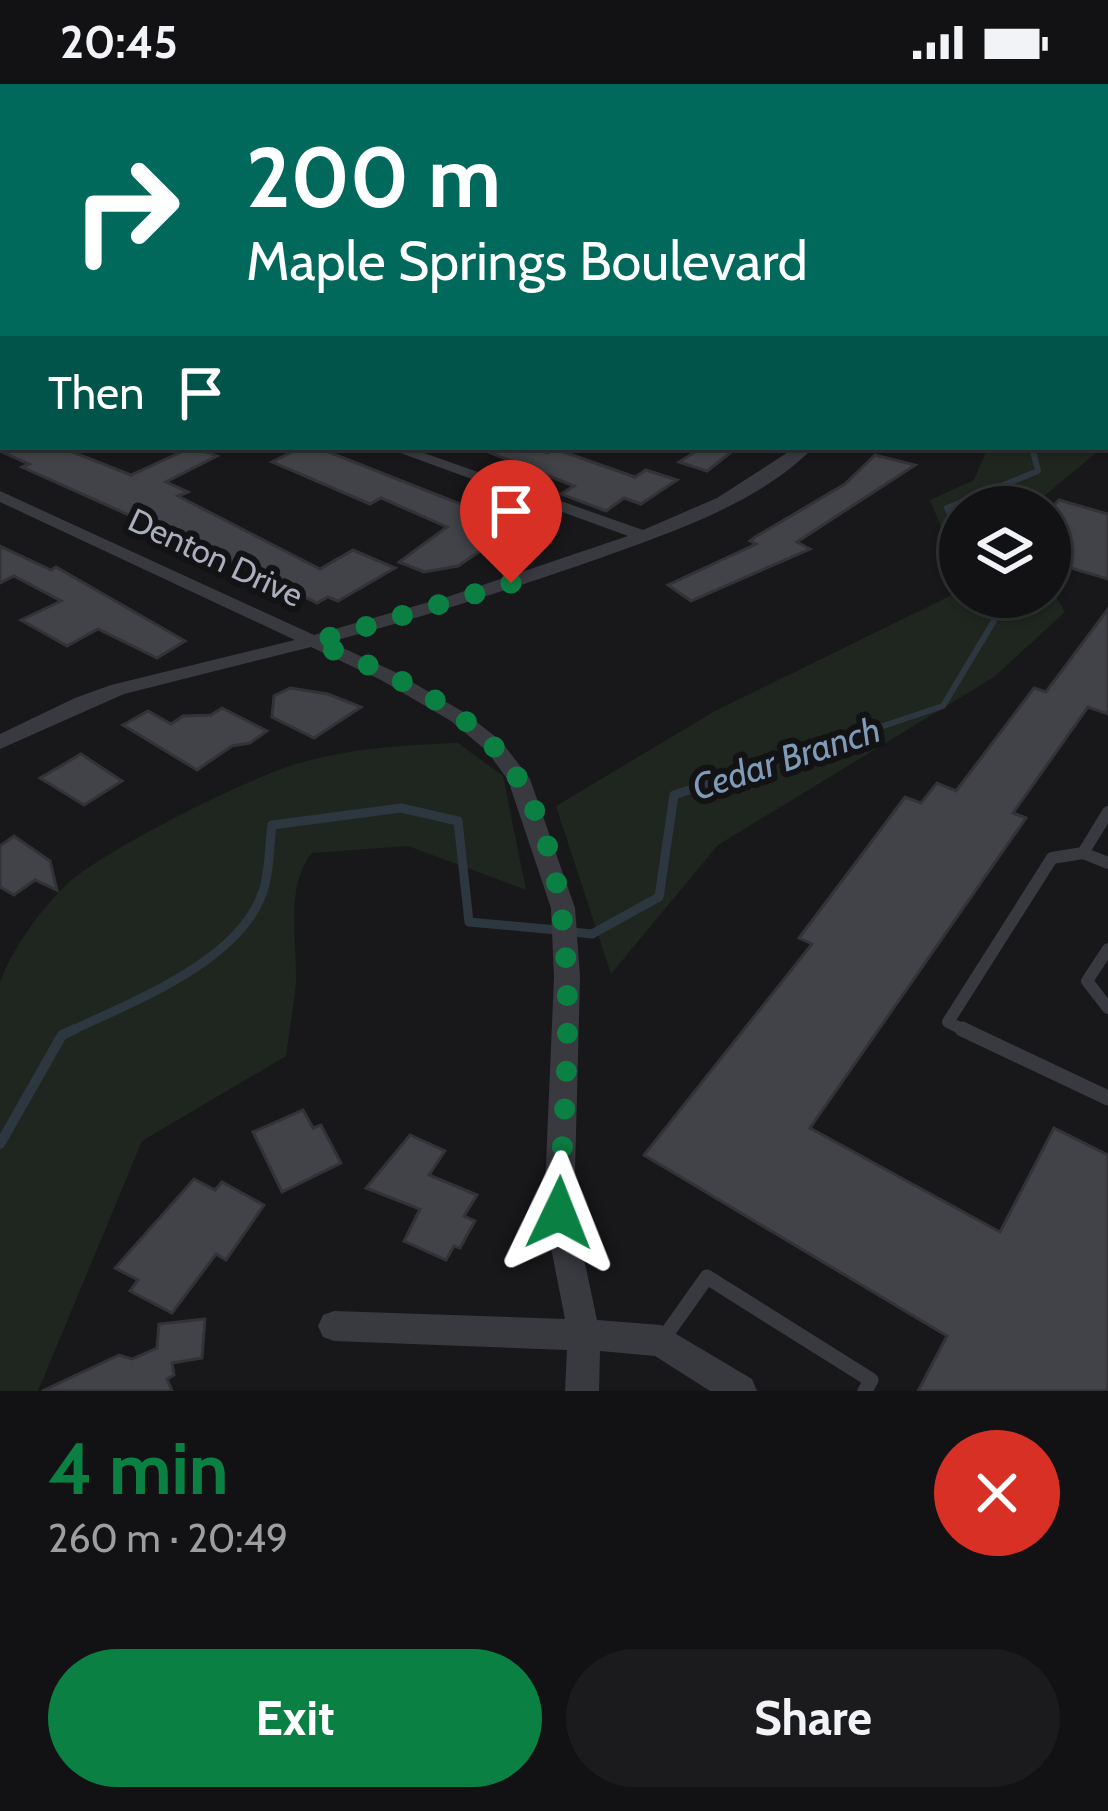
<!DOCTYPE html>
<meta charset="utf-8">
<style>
body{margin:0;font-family:Cabin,sans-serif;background:#1b1b1d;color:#f1f3f6;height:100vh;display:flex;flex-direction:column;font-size:45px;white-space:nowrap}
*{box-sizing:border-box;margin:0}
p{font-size:39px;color:#9c9ea0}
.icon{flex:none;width:66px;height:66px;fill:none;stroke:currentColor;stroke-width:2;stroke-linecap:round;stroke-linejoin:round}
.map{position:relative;height:1307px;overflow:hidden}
.details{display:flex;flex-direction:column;background:#121214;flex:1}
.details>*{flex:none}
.guide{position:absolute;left:0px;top:0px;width:1110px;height:366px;box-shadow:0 3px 9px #0004,0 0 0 3px #313234;background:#00695c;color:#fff;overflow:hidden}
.controls{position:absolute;left:939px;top:402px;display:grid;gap:24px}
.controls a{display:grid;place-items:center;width:132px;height:132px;border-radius:50%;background:#121214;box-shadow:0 3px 9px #0004,0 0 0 3px #313234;font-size:60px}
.pin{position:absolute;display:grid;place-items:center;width:102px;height:102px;color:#fff;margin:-123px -51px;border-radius:50% 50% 50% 0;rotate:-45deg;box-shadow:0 0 12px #0007}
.pin .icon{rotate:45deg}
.me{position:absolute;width:132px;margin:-66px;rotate:2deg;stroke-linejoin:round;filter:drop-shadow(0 0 9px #0008)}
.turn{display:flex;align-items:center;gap:42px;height:252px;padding:0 48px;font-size:54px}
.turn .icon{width:156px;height:156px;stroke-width:2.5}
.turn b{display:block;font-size:84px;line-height:102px}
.then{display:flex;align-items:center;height:114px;padding:0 48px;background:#0003;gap:24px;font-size:45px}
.round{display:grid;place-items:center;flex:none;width:126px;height:126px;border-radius:63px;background:#1b1b1d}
.summary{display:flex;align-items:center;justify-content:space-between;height:204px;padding:0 48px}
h1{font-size:72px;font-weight:700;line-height:90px;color:#0b8043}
.button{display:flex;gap:24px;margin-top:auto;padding:24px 48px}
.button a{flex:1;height:138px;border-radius:72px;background:#0b8043;color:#fff;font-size:48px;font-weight:700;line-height:138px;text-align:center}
.button a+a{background:#1b1b1d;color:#f1f3f6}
.status{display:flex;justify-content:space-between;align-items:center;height:84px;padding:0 60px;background:#121214;direction:ltr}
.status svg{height:33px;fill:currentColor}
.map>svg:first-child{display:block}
.green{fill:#1e261f}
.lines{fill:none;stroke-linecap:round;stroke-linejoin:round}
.stream-far2{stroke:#2d3740;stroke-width:6}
.stream-far1{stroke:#2d3740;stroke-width:9}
.stream{stroke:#2d3740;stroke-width:10}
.building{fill:#424348;stroke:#323237;stroke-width:3}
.path{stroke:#3f4147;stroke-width:3;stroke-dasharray:3 4.5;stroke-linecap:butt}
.lane-far2{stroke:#393a40;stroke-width:4.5}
.lane-far1{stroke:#393a40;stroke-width:12}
.lane{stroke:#393a40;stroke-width:15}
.street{fill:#393a40;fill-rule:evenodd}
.secondary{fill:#474950;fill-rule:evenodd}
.route{stroke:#0b8043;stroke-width:21;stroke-dasharray:0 37.8}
.labels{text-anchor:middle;stroke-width:12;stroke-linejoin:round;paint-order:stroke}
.street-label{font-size:33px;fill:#aaafbb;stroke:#131316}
.water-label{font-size:36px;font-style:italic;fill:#809bb7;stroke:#131316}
</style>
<div class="status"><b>20:45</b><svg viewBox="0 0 49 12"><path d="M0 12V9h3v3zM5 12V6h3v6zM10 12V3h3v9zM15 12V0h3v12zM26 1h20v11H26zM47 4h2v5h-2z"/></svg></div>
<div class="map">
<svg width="1108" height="1307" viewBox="0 0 1108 1307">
<rect width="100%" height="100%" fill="#18181b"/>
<g class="green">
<polygon points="988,363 1103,363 1031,423 960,423 960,489 930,416 974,396"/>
<polygon points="1050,502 1065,528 994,593 718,761 611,890 556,722 715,627 960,507 960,513 1050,513"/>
<path d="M458,659L503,692L526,806L408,762L312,769C285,801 297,858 296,898C294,922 289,948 286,972L142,1057L38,1307H0V899C11,866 41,825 66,801C101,767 255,690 303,678C354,664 406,661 458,659Z"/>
</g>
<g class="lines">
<g class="stream-far2">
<polyline points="960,451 947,424 1038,387 1032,363"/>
<polyline points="823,662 943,622 1001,525 995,513"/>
</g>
<g class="stream-far1">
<polyline points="572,848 592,850 659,813 674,711 832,659"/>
<path d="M69,948C131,918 240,878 263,807C270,787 269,762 272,741L401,724L458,737L469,838L557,846"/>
</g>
<polyline class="stream" points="0,1060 62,951 75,945"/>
</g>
<g class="building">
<polygon points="0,363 60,363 131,391 192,363 217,372 166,398 188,408 178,412 320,485 353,466 395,484 338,517 328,513 317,519 145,434 140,436 22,383 29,380 0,367"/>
<polygon points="302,363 316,363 501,436 514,428 545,439 503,467 480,467 458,482 424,488 399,478 447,443 381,414 370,420 272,378"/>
<polygon points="476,363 532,363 547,369 555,365 635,393 646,386 677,396 641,420 624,414 606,427 561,410 574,402"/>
<polygon points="703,363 738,363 707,387 679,378"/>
<polygon points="875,371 915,381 797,458 810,465 691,517 668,501 756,460 750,457 755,453 845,400"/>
<polygon points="1059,416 1108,430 1108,495 1054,479 1068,462 1050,456 1050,426"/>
<polygon points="0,462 51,486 56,483 185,557 157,574 98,545 67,562 21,536 61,517 14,492 0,499"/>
<polygon points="1108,525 1108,630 1088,623 1013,729 1026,734 810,1044 1000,1148 1054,1044 1108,1071 1108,1307 918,1307 947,1252 644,1071 812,860 799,854 905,713 921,719 937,699 956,707 1034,604 1046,608"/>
<polygon points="290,604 328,610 361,623 314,654 272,633 274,612"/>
<polygon points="222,624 267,647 250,659 232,662 197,686 123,641 148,627 171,640 183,632 211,631"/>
<polygon points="81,670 122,697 84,721 40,694"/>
<polygon points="14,752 50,777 57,806 35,796 14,811 0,803 0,762"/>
<polygon points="303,1026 313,1044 321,1041 341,1079 282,1108 253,1048"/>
<polygon points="410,1051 445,1067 429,1091 477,1111 464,1132 475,1137 460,1164 454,1162 446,1176 404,1157 420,1125 366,1104"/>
<polygon points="194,1095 215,1106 222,1098 264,1121 226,1176 216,1170 172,1229 130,1207 138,1196 115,1184"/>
<polygon points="205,1235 202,1274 172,1279 174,1291 167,1295 172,1307 42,1307 119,1271 132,1275 157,1264 159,1240"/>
</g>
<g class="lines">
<polyline class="path" points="15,2 64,3"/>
<g class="lane-far2">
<polyline points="287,0 301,3"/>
<polyline points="707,0 727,3"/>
<polyline points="386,3 397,0"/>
<polyline points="417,3 427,0"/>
<polyline points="564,3 574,0"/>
<polyline points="594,3 603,0"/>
</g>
<g class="lane-far1">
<polyline points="1083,769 1108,728"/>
<polyline points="1108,865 1087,897 1108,924"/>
<polyline points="968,948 948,938 1052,774 1083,769 1108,779"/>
</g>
<g class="lane">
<polyline points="962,945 1108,1014"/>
<polyline points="663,1255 707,1193 871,1296 865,1307"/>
</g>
<g class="street">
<rect x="1092" y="0" width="8" height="3"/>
<rect x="1107" y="10" width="1" height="6"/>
<polygon points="0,21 3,22 3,28 0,27"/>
<polygon points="0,103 3,104 3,110 0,109"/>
<polygon points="0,219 3,220 3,228 0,227"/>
<polygon points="3,273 3,281 0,282 0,274"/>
<path d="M384,363H407L643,446L717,414L796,363H814C755,423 663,451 586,479C502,508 416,535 330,558L395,588L465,629L501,657L530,695L575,824L580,893L574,1128L597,1236L661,1241L752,1295L757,1307H710L655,1272L600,1267L599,1307H565L567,1266L334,1257L323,1253L318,1242L323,1231L334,1227L565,1235L544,1128L554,893L551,824L508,696L487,667L451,637L381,596L311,563L124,610L0,665V650L75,614L111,601L295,556L0,418V407L314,551L450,512L628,452Z"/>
</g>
<g class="secondary">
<polygon points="87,0 116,0 120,3 91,3"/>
<polygon points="3,59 3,67 0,68 0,60"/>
<rect x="1107" y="98" width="1" height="8"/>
</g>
</g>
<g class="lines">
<path class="route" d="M511,499L314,558C375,583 451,615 496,665C595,775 564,992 559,1129"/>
</g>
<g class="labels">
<g class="street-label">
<text transform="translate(216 473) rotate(25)" y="12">Denton Drive</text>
</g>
<g class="water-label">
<text transform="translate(786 674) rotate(-18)" y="13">Cedar Branch</text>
</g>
</g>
</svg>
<div class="controls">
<a><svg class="icon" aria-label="layers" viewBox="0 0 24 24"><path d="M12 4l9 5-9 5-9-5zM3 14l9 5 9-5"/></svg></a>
</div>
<div class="pin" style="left:511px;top:499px;background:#d93025"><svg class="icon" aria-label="arrive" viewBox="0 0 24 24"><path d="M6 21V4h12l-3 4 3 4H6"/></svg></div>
<svg class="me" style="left:559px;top:1129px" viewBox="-20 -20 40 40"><path d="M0-17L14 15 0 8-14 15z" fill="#0b8043" stroke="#fff" stroke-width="4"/></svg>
<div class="guide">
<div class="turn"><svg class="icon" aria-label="right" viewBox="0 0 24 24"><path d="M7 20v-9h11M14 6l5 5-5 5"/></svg><div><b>200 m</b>Maple Springs Boulevard</div></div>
<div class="then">Then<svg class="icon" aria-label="arrive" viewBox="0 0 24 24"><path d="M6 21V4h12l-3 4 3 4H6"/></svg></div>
</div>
</div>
<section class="details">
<div class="summary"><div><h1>4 min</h1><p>260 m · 20:49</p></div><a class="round" style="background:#d93025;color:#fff"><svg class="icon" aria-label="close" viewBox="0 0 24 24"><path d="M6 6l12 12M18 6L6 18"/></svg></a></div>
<div class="button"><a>Exit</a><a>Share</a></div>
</section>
